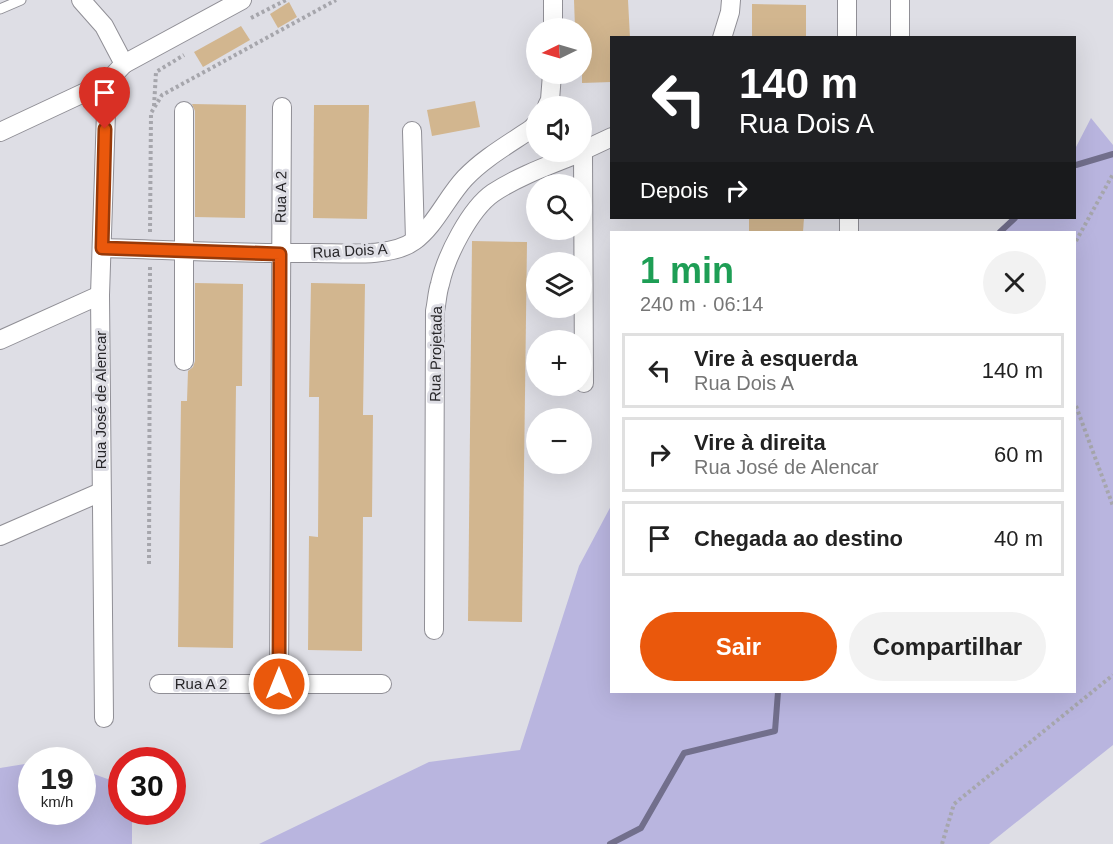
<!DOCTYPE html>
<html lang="pt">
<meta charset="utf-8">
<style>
body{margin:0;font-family:Arial,sans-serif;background:#f2f2f2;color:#222;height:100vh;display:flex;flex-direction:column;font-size:22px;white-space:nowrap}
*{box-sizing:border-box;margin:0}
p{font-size:20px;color:#767676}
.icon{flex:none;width:33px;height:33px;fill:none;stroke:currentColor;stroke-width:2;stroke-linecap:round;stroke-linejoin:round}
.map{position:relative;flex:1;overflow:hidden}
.drawer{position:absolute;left:610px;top:231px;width:466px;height:462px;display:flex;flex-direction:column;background:#fff;border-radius:0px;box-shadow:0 6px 24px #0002}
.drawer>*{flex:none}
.top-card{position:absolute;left:610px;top:36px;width:466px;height:183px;border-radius:0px;box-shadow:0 6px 24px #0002;background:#202124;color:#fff;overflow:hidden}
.needle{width:39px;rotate:265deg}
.controls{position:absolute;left:526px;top:18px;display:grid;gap:12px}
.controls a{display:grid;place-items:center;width:66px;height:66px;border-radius:50%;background:#fff;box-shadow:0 6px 24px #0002;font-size:30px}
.speed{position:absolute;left:18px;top:747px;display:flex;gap:12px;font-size:30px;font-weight:700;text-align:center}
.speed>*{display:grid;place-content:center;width:78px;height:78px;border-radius:50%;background:#fff;box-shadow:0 6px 24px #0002;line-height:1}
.speed small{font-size:15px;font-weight:400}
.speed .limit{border:9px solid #d22;background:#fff;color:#111}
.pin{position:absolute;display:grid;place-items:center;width:51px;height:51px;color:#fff;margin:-62px -26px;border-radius:50% 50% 50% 0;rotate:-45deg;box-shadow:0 0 6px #0007}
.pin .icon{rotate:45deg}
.me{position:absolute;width:66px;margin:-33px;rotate:0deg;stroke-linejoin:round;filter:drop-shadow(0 0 4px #0008)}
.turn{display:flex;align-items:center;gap:21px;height:126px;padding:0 30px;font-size:27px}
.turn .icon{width:78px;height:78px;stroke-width:2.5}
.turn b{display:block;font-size:42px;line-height:51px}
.then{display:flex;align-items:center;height:57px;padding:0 30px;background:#0003;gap:12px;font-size:22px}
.round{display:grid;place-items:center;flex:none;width:63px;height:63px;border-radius:32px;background:#f2f2f2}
.overview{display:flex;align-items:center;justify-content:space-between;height:102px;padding:0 30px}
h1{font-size:36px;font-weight:700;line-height:45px;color:#1e9e55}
.button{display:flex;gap:12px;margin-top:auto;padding:12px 30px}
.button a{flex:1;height:69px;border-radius:36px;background:#ea580c;color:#fff;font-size:24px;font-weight:700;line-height:69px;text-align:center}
.button a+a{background:#f2f2f2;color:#222}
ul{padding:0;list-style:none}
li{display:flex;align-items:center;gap:18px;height:75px;margin:0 12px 9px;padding:0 18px;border:3px solid #e0e0e0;border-radius:0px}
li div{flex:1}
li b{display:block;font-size:22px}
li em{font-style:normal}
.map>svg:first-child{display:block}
.green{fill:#b9b5df}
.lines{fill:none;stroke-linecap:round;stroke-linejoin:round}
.stream{stroke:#726f8c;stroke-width:6}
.building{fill:#d2b68f}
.service-casing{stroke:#908f96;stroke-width:11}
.minor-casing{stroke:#908f96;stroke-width:20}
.path{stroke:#a6a6ac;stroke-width:4;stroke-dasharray:3 3;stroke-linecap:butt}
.service{stroke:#fff;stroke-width:9}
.minor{stroke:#fff;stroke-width:18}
.route-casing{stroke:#983908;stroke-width:15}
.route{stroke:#ea580c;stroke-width:10}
.labels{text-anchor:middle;stroke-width:6;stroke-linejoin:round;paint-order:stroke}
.street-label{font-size:15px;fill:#272629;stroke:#dedee5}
</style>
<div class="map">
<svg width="1113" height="844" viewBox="0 0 1113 844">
<rect width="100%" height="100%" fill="#dedee5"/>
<g class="green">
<polygon points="1091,118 1113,145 1113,745 989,844 259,844 429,762 520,750 579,566 612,504 612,692 1076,692 1076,232 1000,232 1015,218 1076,218 1076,147"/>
<polygon points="31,763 32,812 82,812 83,770 121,784 122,812 132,812 132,844 0,844 0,768"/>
</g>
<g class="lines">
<g class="stream">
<polyline points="1076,165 1113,154"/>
<polyline points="1000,232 1015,218"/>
<polyline points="610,844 641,828 684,753 775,731 778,692"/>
</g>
</g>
<g class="building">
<polygon points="574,0 628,0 630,38 612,38 612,82 582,83 582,28 575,28"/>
<polygon points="289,2 297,17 278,28 270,14"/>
<polygon points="752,4 806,5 806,38 752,38"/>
<polygon points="241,26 250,40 203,67 194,52"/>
<polygon points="475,101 480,127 432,136 427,110"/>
<polygon points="192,104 246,105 245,218 195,217 195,111"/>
<polygon points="314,105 369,105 367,219 313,218"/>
<polygon points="749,218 804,218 803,232 749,232"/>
<polygon points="472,241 527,242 522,622 468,621"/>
<polygon points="195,283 243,284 242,386 236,386 233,648 178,647 181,401 187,401 188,371 193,367 195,361"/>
<polygon points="311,283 365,284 363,415 373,415 372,517 363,517 362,651 308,650 309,536 318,537 319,397 309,397"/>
</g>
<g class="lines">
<defs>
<polyline id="service" points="0,9 21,0"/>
<g id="minor">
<polyline points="847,0 847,38"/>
<polyline points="553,28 553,0"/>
<polyline points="722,38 730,12 731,0"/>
<polyline points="900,38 900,0"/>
<polyline points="124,64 242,0"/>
<polyline points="547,106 550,100 552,74"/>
<polyline points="184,111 184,361"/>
<polyline points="412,131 415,240"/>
<polyline points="0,132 107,82 124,64 104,26 81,0"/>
<polyline points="582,151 612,137"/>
<polyline points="583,151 584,383"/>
<polyline points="849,218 849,231"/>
<path d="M102,248C173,250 245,254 316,253C343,253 391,258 414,241C435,226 447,197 465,178C484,158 509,144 531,129L537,123"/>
<polyline points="0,340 100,295"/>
<polyline points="0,536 101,492"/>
<path d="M434,630L435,311C437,302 437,293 440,284C446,256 470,209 493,193C520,175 553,164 582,152"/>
<polyline points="159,684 382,684"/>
<polyline points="279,684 282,107"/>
<polyline points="104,718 100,295 107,82"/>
</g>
</defs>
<use href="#service" class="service-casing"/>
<use href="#minor" class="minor-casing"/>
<g class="path">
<polyline points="251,18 286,0"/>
<polyline points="154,106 156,72 184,55"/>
<polyline points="150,232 151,113 162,95 336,0"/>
<polyline points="1076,241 1113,174"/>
<polyline points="1076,406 1113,506"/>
<polyline points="149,564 150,267"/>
<polyline points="942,844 954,804 1113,675"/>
</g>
<use href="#service" class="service"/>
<use href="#minor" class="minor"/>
</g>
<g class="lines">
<defs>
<polyline id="route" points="105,129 102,248 280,254 279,684"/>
</defs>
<use href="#route" class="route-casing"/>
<use href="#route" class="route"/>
</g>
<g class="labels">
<g class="street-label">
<text transform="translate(281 197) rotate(-89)" y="5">Rua A 2</text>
<text transform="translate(350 251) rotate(-3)" y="5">Rua Dois A</text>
<text transform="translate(436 354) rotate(-89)" y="5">Rua Projetada</text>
<text transform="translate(101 400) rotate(-90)" y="5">Rua José de Alencar</text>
<text x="201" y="689">Rua A 2</text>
</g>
</g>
</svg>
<div class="controls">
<a><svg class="needle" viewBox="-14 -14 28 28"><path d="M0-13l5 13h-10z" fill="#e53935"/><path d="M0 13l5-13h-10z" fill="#767676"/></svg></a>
<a><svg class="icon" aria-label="sound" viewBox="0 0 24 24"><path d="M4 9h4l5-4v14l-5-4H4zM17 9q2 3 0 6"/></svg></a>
<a><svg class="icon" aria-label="search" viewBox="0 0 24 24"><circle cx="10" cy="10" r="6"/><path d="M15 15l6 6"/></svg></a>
<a><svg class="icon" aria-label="layers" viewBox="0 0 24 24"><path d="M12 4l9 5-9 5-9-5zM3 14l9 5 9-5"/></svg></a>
<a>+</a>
<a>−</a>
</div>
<div class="speed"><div>19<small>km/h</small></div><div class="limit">30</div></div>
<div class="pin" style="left:105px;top:129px;background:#d93025"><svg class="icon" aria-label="arrive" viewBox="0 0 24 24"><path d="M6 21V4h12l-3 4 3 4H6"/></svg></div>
<svg class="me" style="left:279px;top:684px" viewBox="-20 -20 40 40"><circle r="17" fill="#ea580c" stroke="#fff" stroke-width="3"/><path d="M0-11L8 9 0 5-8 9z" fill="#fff"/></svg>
<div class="top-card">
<div class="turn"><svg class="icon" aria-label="left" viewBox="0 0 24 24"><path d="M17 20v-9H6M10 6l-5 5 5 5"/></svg><div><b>140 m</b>Rua Dois A</div></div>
<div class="then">Depois<svg class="icon" aria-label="right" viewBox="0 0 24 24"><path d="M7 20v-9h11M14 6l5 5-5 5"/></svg></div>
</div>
<section class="drawer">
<div class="overview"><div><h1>1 min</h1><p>240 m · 06:14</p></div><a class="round"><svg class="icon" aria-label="close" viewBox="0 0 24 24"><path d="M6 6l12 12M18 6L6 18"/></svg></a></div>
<ul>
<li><svg class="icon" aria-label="left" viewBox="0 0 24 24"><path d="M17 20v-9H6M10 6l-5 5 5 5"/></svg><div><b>Vire à esquerda</b><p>Rua Dois A</p></div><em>140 m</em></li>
<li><svg class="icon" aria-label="right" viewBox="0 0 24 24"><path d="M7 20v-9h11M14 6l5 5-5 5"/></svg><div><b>Vire à direita</b><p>Rua José de Alencar</p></div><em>60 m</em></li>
<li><svg class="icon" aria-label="arrive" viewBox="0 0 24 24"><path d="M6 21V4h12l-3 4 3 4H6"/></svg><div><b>Chegada ao destino</b></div><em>40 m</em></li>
</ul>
<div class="button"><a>Sair</a><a>Compartilhar</a></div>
</section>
</div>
